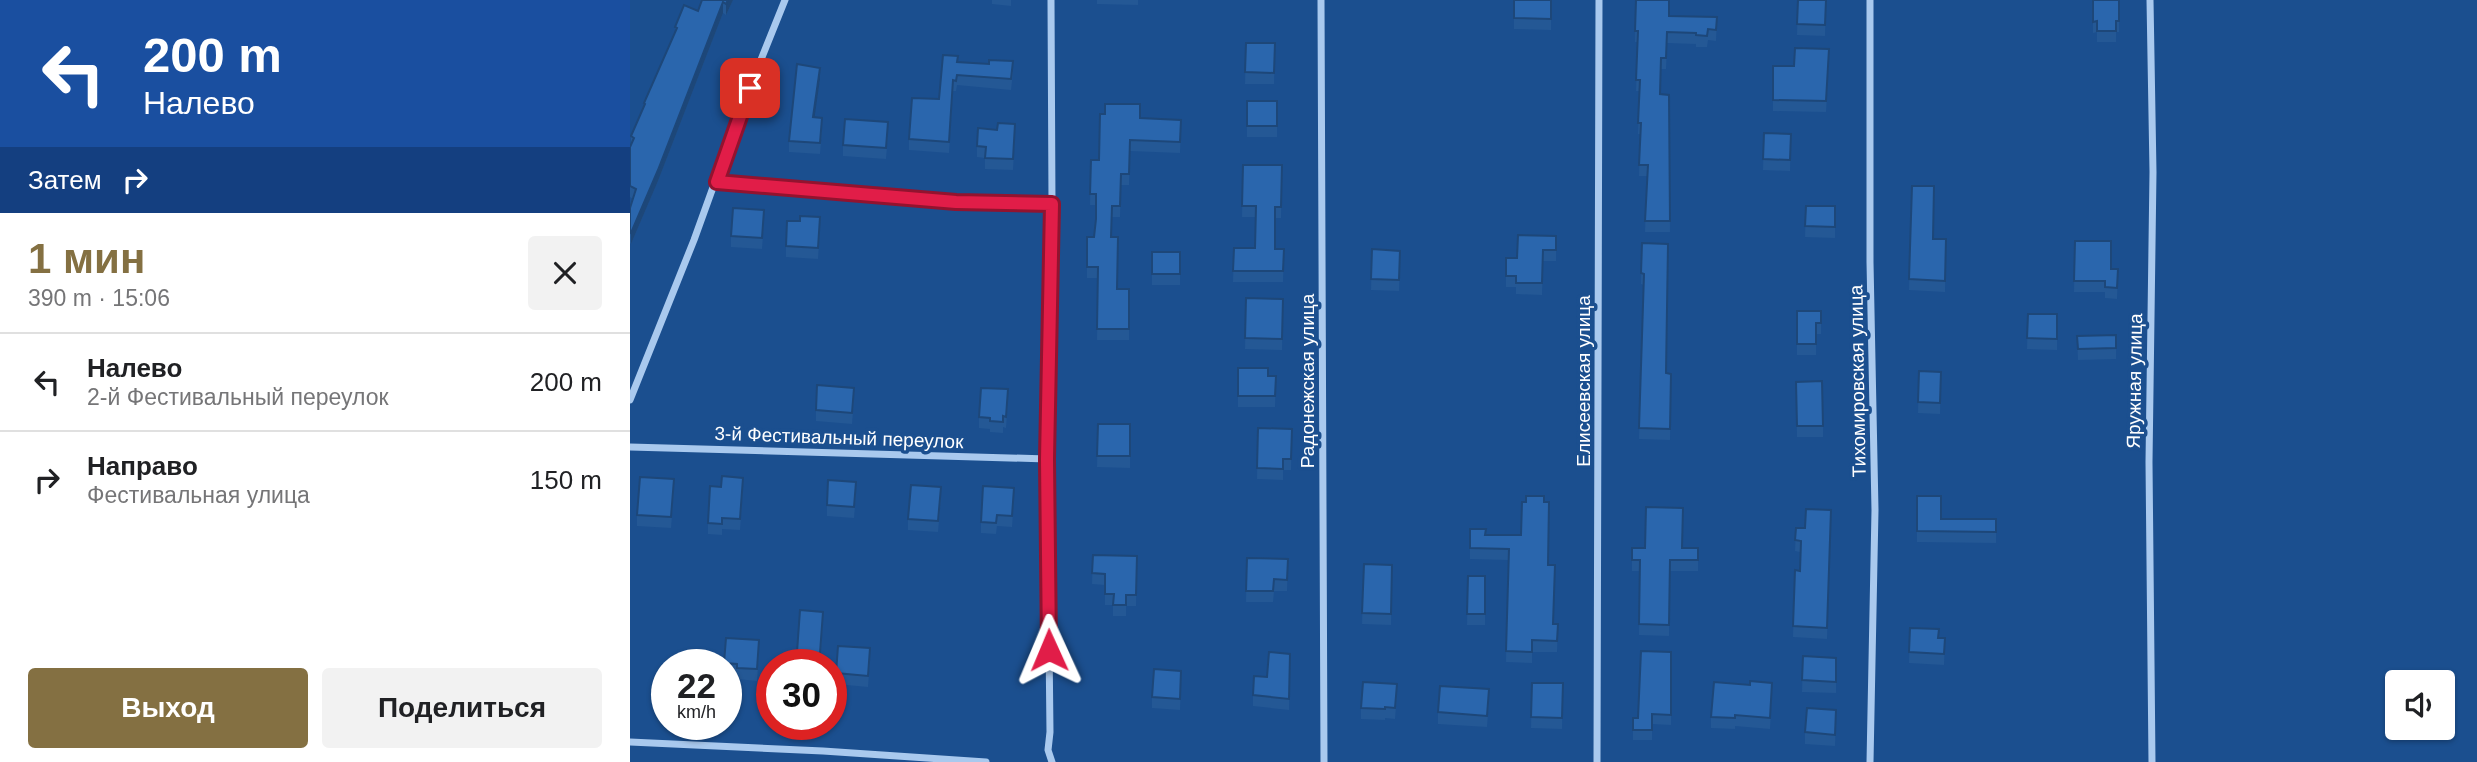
<!DOCTYPE html>
<html lang="ru">
<meta charset="utf-8">
<style>
body{margin:0;font-family:Arial,sans-serif;background:#f2f2f2;color:#202124;height:100vh;display:flex;flex-direction:column;font-size:26px;white-space:nowrap}
*{box-sizing:border-box;margin:0}
p{font-size:23px;color:#757577}
.icon{flex:none;width:38px;height:38px;fill:none;stroke:currentColor;stroke-width:2;stroke-linecap:round;stroke-linejoin:round}
.map{position:relative;flex:1;overflow:hidden}
.details{display:flex;flex-direction:column;background:#fff;width:630px}
.details>*{flex:none}
.banner{background:#1a4fa0;color:#fff;overflow:hidden}
.tools{position:absolute;left:1755px;top:670px;display:grid;gap:14px}
.tools a{display:grid;place-items:center;width:70px;height:70px;border-radius:7px;background:#fff;box-shadow:0 2px 5px #0004;font-size:35px}
.speed{position:absolute;left:21px;top:649px;display:flex;gap:14px;font-size:35px;font-weight:700;text-align:center}
.speed>*{display:grid;place-content:center;width:91px;height:91px;border-radius:50%;background:#fff;box-shadow:0 2px 5px #0004;line-height:1}
.speed small{font-size:18px;font-weight:400}
.speed .limit{border:10px solid #d22;background:#fff;color:#111}
.pin{position:absolute;display:grid;place-items:center;width:60px;height:60px;color:#fff;margin:-30px;border-radius:14px;box-shadow:0 4px 10px #0006}
.me{position:absolute;width:77px;margin:-38px;rotate:359deg;stroke-linejoin:round;filter:drop-shadow(0 0 5px #0008)}
.turn{display:flex;align-items:center;gap:24px;height:147px;padding:0 28px;font-size:32px}
.turn .icon{width:91px;height:91px;stroke-width:2.5}
.turn b{display:block;font-size:49px;line-height:60px}
.then{display:flex;align-items:center;height:66px;padding:0 28px;background:#0003;gap:14px;font-size:26px}
.round{display:grid;place-items:center;flex:none;width:74px;height:74px;border-radius:7px;background:#f2f2f2}
.overview{display:flex;align-items:center;justify-content:space-between;height:119px;padding:0 28px}
h1{font-size:42px;font-weight:700;line-height:52px;color:#847042}
.cta{display:flex;gap:14px;margin-top:auto;padding:14px 28px}
.cta a{flex:1;height:80px;border-radius:7px;background:#847042;color:#fff;font-size:28px;font-weight:700;line-height:80px;text-align:center}
.cta a+a{background:#f2f2f2;color:#202124}
ul{padding:0;list-style:none}
li{display:flex;align-items:center;gap:21px;height:98px;padding:0 28px;border-top:2px solid #e0e0e0}
li div{flex:1}
li b{display:block;font-size:26px}
li em{font-style:normal}
main{display:flex;flex:1;min-height:0}
.map>svg:first-child{display:block}
.lines{fill:none;stroke-linecap:round;stroke-linejoin:round}
.street{stroke:#a9c9ee;stroke-width:7}
.wall{fill:#245895}
.shaded-wall{fill:#1d4779}
.building{fill:#2a66ad;stroke:#1d4779;stroke-width:2}
.route-casing{stroke:#92132f;stroke-width:18}
.route{stroke:#e11d48;stroke-width:12}
.labels{text-anchor:middle;stroke-width:7;stroke-linejoin:round;paint-order:stroke}
.street-label{font-size:19px;fill:#fff;stroke:#1b4f8f}
</style>
<main>
<section class="details">
<div class="banner">
<div class="turn"><svg class="icon" aria-label="left" viewBox="0 0 24 24"><path d="M17 20v-9H6M10 6l-5 5 5 5"/></svg><div><b>200 m</b>Налево</div></div>
<div class="then">Затем<svg class="icon" aria-label="right" viewBox="0 0 24 24"><path d="M7 20v-9h11M14 6l5 5-5 5"/></svg></div>
</div>
<div class="overview"><div><h1>1 мин</h1><p>390 m · 15:06</p></div><a class="round"><svg class="icon" aria-label="close" viewBox="0 0 24 24"><path d="M6 6l12 12M18 6L6 18"/></svg></a></div>
<ul>
<li><svg class="icon" aria-label="left" viewBox="0 0 24 24"><path d="M17 20v-9H6M10 6l-5 5 5 5"/></svg><div><b>Налево</b><p>2-й Фестивальный переулок</p></div><em>200 m</em></li>
<li><svg class="icon" aria-label="right" viewBox="0 0 24 24"><path d="M7 20v-9h11M14 6l5 5-5 5"/></svg><div><b>Направо</b><p>Фестивальная улица</p></div><em>150 m</em></li>
</ul>
<div class="cta"><a>Выход</a><a>Поделиться</a></div>
</section>
<div class="map">
<svg width="1847" height="762" viewBox="0 0 1847 762">
<rect width="100%" height="100%" fill="#1b4f8f"/>
<g class="lines">
<g class="street">
<polyline points="421,0 422,204 417,459 420,732 418,750 422,762"/>
<polyline points="691,0 694,762"/>
<polyline points="1520,0 1523,172 1519,462 1522,762"/>
<polyline points="87,182 326,202 422,204"/>
<polyline points="0,400 64,240 112,107 155,0"/>
<polyline points="0,447 417,459"/>
<polyline points="0,742 193,751 356,762"/>
<polyline points="967,762 969,0"/>
<polyline points="1240,762 1245,510 1240,262 1240,0"/>
</g>
</g>
<g class="wall">
<polygon points="103,0 96,15 93,13 28,181 1,244 0,243 0,208 3,199 0,197 0,147 1,144 1,136 14,108 14,103 45,33 45,27 68,11"/>
<polygon points="362,0 381,0 381,6 362,4"/>
<polygon points="467,0 508,0 508,5 467,4"/>
<polygon points="884,0 921,0 921,30 884,29"/>
<polygon points="1006,0 1039,16 1087,17 1086,41 1078,40 1077,47 1066,47 1066,44 1037,43 1036,69 1031,69 1030,94 1039,95 1040,232 1015,232 1017,176 1009,176 1010,134 1008,134 1010,91 1006,91 1008,42 1005,42"/>
<polygon points="1168,0 1196,0 1195,36 1167,35"/>
<polygon points="1463,0 1489,0 1489,32 1486,32 1486,42 1467,42 1467,32 1463,33"/>
<polygon points="616,43 645,43 644,84 615,84"/>
<polygon points="1199,60 1196,112 1143,111 1143,66 1164,66"/>
<polygon points="328,62 383,72 381,90 327,85 326,91 323,91 319,153 279,150 279,139 309,99"/>
<polygon points="190,79 184,117 192,129 190,154 159,152 159,141"/>
<rect x="617" y="101" width="30" height="36"/>
<polygon points="510,118 551,120 550,153 500,151 499,185 491,185 490,217 482,217 481,237 488,289 499,289 499,340 467,340 468,278 457,278 457,267 464,237 466,219 466,205 460,205 461,160 469,160"/>
<polygon points="258,133 256,159 213,156 213,145"/>
<polygon points="1134,133 1161,134 1160,171 1133,170"/>
<polygon points="385,135 383,170 355,169 355,158 347,157 347,146"/>
<polygon points="613,165 652,165 651,218 645,218 645,249 654,249 653,282 603,282 604,248 625,248 626,217 612,217"/>
<polygon points="1282,186 1304,239 1316,239 1315,292 1279,290"/>
<polygon points="1176,206 1205,206 1205,238 1175,237"/>
<polygon points="134,221 132,249 101,247 101,236"/>
<polygon points="190,228 188,259 156,257 156,246"/>
<polygon points="926,236 926,261 913,261 912,295 886,294 886,287 876,287 876,258 887,258"/>
<polygon points="1445,241 1481,269 1488,269 1487,299 1475,298 1475,292 1444,292"/>
<polygon points="1012,243 1036,373 1041,374 1040,440 1009,439 1014,285 1011,284"/>
<polygon points="742,249 770,251 769,291 741,290"/>
<rect x="522" y="252" width="28" height="33"/>
<polygon points="616,298 653,299 652,350 615,349"/>
<polygon points="1167,311 1191,311 1191,334 1186,334 1186,355 1167,355"/>
<polygon points="1398,314 1427,314 1427,350 1397,349"/>
<polygon points="1486,335 1486,359 1448,360 1447,336"/>
<polygon points="608,368 638,376 646,376 645,407 608,407"/>
<polygon points="1289,371 1311,372 1310,414 1288,413"/>
<polygon points="1166,382 1193,426 1193,437 1167,437"/>
<polygon points="224,399 222,424 186,421 186,410"/>
<polygon points="378,400 376,428 373,427 373,433 360,432 360,429 349,428 349,417"/>
<polygon points="468,424 500,424 500,468 467,467"/>
<polygon points="628,428 662,429 661,470 653,470 653,480 627,479"/>
<polygon points="113,489 110,530 92,529 92,535 78,534 78,523"/>
<polygon points="44,490 41,528 7,526 7,515"/>
<polygon points="226,493 224,518 197,516 197,505"/>
<polygon points="1287,496 1311,519 1366,519 1366,543 1287,542"/>
<polygon points="311,498 308,532 278,530 278,519"/>
<polygon points="384,499 382,527 367,526 366,534 351,533 351,522"/>
<polygon points="1201,510 1197,639 1163,637 1165,570 1170,571 1170,552 1165,551 1166,528 1175,528"/>
<polygon points="840,529 855,535 891,535 918,565 923,624 928,624 927,652 902,652 902,663 876,662 878,560 840,559"/>
<polygon points="1002,548 1068,548 1068,571 1040,571 1039,636 1009,635 1010,571 1002,571"/>
<polygon points="463,555 507,556 506,606 496,606 496,616 483,616 483,605 475,605 475,585 462,584"/>
<polygon points="617,558 658,559 657,591 644,591 643,602 616,602"/>
<polygon points="734,564 762,565 761,625 732,624"/>
<polygon points="838,576 855,576 855,625 837,625"/>
<polygon points="193,623 190,665 167,663 167,652"/>
<polygon points="1280,628 1309,638 1315,638 1314,665 1279,663"/>
<polygon points="96,638 129,651 127,681 107,679 107,675 96,674 96,665 94,665"/>
<polygon points="1041,652 1041,725 1022,724 1022,740 1003,740 1003,718 1008,718"/>
<polygon points="660,654 659,710 623,706 623,695 637,677"/>
<polygon points="1173,656 1206,658 1206,693 1172,692"/>
<polygon points="240,659 238,687 206,684 206,673"/>
<polygon points="551,682 550,710 522,708 522,697"/>
<polygon points="902,683 933,683 932,729 901,728"/>
<polygon points="1142,694 1140,729 1105,726 1105,729 1081,728 1081,717"/>
<polygon points="767,695 765,719 755,718 755,720 731,719 731,708"/>
<polygon points="859,700 857,727 808,724 808,712"/>
<polygon points="1206,721 1205,746 1175,744 1175,732"/>
</g>
<g class="shaded-wall">
<polygon points="98,0 103,0 96,15 96,4"/>
<polygon points="93,2 93,13 28,181 1,244 1,233"/>
<polygon points="190,68 190,79 183,128 183,117"/>
</g>
<g class="building">
<polygon points="72,0 98,0 96,4 93,2 28,170 1,233 0,232 0,208 6,189 0,186 0,147 4,138 1,136 15,104 14,103 47,28 45,27 54,5 68,11"/>
<polygon points="884,0 921,0 921,19 884,18"/>
<polygon points="1006,0 1039,0 1039,16 1087,17 1086,30 1078,29 1077,36 1066,35 1066,33 1037,32 1036,58 1031,58 1030,94 1039,95 1040,221 1015,221 1018,165 1009,165 1011,123 1008,123 1010,80 1006,80 1008,31 1005,31"/>
<polygon points="1168,0 1196,0 1195,25 1167,24"/>
<polygon points="1463,0 1489,0 1489,21 1486,21 1486,31 1467,31 1467,21 1463,22"/>
<polygon points="616,43 645,43 644,73 615,72"/>
<polygon points="1165,48 1199,49 1196,101 1143,100 1143,66 1164,66"/>
<polygon points="313,55 328,56 327,62 359,64 359,60 383,61 381,79 327,75 326,81 323,80 319,142 279,139 282,98 309,99"/>
<polygon points="167,64 190,68 183,117 192,118 190,143 159,141"/>
<rect x="617" y="101" width="30" height="25"/>
<polygon points="475,104 510,104 510,118 551,120 550,142 500,140 499,174 491,174 490,206 482,206 481,237 488,237 487,289 499,289 499,329 467,329 468,267 457,267 457,237 464,237 466,219 466,194 460,194 461,160 469,160 470,114 475,114"/>
<polygon points="215,119 258,122 256,148 213,145"/>
<polygon points="368,123 385,124 383,159 355,158 356,147 347,146 348,128 367,130"/>
<polygon points="1134,133 1161,134 1160,160 1133,159"/>
<polygon points="613,165 652,165 651,207 645,207 645,249 654,249 653,271 603,271 604,248 625,248 626,206 612,206"/>
<polygon points="1282,186 1304,186 1303,239 1316,239 1315,281 1279,279"/>
<polygon points="1176,206 1205,206 1205,227 1175,226"/>
<polygon points="103,208 134,210 132,238 101,236"/>
<polygon points="170,216 190,217 188,248 156,246 157,221 170,221"/>
<polygon points="888,235 926,236 926,250 913,250 912,283 886,283 886,276 876,276 876,258 887,258"/>
<polygon points="1445,241 1481,241 1481,269 1488,269 1487,288 1475,287 1475,281 1444,281"/>
<polygon points="1012,243 1038,244 1036,373 1041,374 1040,429 1009,428 1014,274 1011,273"/>
<polygon points="742,249 770,251 769,280 741,279"/>
<rect x="522" y="252" width="28" height="22"/>
<polygon points="616,298 653,299 652,339 615,338"/>
<polygon points="1167,311 1191,311 1191,323 1186,323 1186,344 1167,344"/>
<polygon points="1398,314 1427,314 1427,339 1397,338"/>
<polygon points="1486,335 1486,348 1448,349 1447,336"/>
<polygon points="608,368 638,368 638,376 646,376 645,396 608,396"/>
<polygon points="1289,371 1311,372 1310,403 1288,402"/>
<polygon points="1192,381 1193,426 1167,426 1166,382"/>
<polygon points="187,385 224,388 222,413 186,410"/>
<polygon points="351,388 378,389 376,417 373,416 373,422 360,421 360,418 349,417"/>
<polygon points="468,424 500,424 500,456 467,456"/>
<polygon points="628,428 662,429 661,459 653,459 653,469 627,468"/>
<polygon points="92,476 113,478 110,519 92,518 92,524 78,523 80,486 91,487"/>
<polygon points="10,477 44,479 41,517 7,515"/>
<polygon points="198,480 226,482 224,507 197,505"/>
<polygon points="281,485 311,487 308,521 278,519"/>
<polygon points="353,486 384,488 382,516 367,515 366,523 351,522"/>
<polygon points="896,496 914,496 914,502 919,502 918,565 925,565 923,624 928,624 927,641 902,640 902,652 876,651 879,549 840,548 840,529 856,529 855,535 891,535 892,502 896,502"/>
<polygon points="1287,496 1311,496 1311,519 1366,519 1366,532 1287,531"/>
<polygon points="1016,507 1053,508 1052,548 1068,548 1068,560 1040,560 1039,625 1009,624 1010,560 1002,560 1002,548 1015,548"/>
<polygon points="1176,509 1201,510 1197,628 1163,626 1165,570 1170,571 1171,541 1165,540 1166,528 1175,528"/>
<polygon points="463,555 507,556 506,595 496,595 496,605 483,605 484,594 475,594 475,574 462,573"/>
<polygon points="617,558 658,559 657,580 644,579 643,591 616,591"/>
<polygon points="734,564 762,565 761,614 732,613"/>
<polygon points="838,576 855,576 855,614 837,614"/>
<polygon points="170,610 193,612 190,653 167,652"/>
<polygon points="1280,628 1309,629 1308,638 1315,638 1314,654 1279,652"/>
<polygon points="96,638 129,640 127,669 107,668 107,664 94,663"/>
<polygon points="208,646 240,648 238,676 206,673"/>
<polygon points="1011,651 1041,652 1041,715 1022,714 1022,730 1003,730 1003,718 1008,718"/>
<polygon points="639,652 660,654 659,699 623,695 624,676 637,677"/>
<polygon points="1173,656 1206,658 1206,682 1172,680"/>
<polygon points="524,669 551,671 550,699 522,697"/>
<polygon points="1120,681 1142,683 1140,718 1105,715 1105,718 1081,717 1084,682 1120,685"/>
<polygon points="733,682 767,684 765,708 755,707 755,709 731,708"/>
<polygon points="902,683 933,683 932,718 901,717"/>
<polygon points="810,686 859,689 857,716 808,712"/>
<polygon points="1177,708 1206,710 1205,735 1175,732"/>
</g>
<g class="lines">
<defs>
<polyline id="route" points="120,88 87,182 326,202 422,204 417,459 419,650"/>
</defs>
<use href="#route" class="route-casing"/>
<use href="#route" class="route"/>
</g>
<g class="labels">
<g class="street-label">
<text transform="translate(677 381) rotate(-90)" y="7">Радонежская улица</text>
<text transform="translate(953 381) rotate(-90)" y="7">Елисеевская улица</text>
<text transform="translate(1227 381) rotate(-91)" y="7">Тихомировская улица</text>
<text transform="translate(1504 381) rotate(-89)" y="7">Яружная улица</text>
<text transform="translate(209 437) rotate(2)" y="7">3-й Фестивальный переулок</text>
</g>
</g>
</svg>
<div class="tools">
<a><svg class="icon" aria-label="sound" viewBox="0 0 24 24"><path d="M4 9h4l5-4v14l-5-4H4zM17 9q2 3 0 6"/></svg></a>
</div>
<div class="speed"><div>22<small>km/h</small></div><div class="limit">30</div></div>
<div class="pin" style="left:120px;top:88px;background:#d93025"><svg class="icon" aria-label="arrive" viewBox="0 0 24 24"><path d="M6 21V4h12l-3 4 3 4H6"/></svg></div>
<svg class="me" style="left:419px;top:650px" viewBox="-20 -20 40 40"><path d="M0-17L14 15 0 8-14 15z" fill="#e11d48" stroke="#fff" stroke-width="4"/></svg>
</div>
</main>
